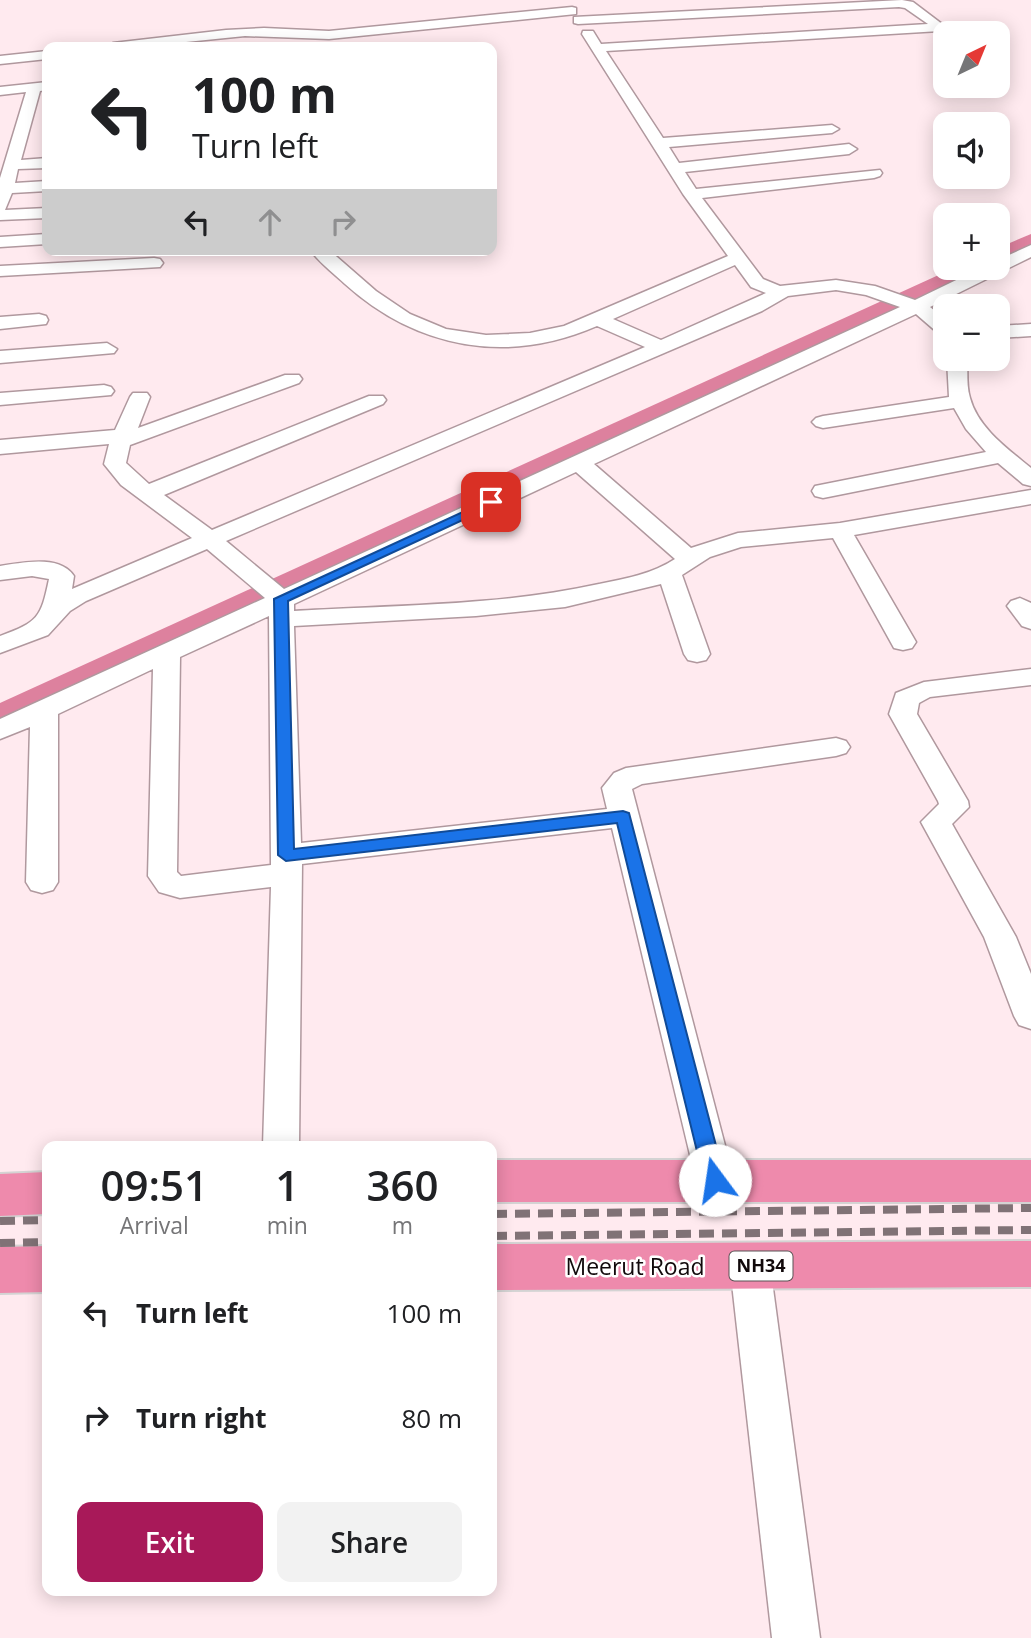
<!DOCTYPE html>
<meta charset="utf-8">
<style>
body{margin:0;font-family:"Open Sans",sans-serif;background:#f2f2f2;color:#202124;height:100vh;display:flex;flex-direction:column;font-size:26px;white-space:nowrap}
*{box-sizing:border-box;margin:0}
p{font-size:23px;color:#757577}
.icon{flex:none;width:38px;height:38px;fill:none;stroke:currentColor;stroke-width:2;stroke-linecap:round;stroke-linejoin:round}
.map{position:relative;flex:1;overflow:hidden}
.panel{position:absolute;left:42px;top:1141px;width:455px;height:455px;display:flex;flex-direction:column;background:#fff;border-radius:14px;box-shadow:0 4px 18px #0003}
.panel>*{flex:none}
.hud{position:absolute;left:42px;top:42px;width:455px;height:214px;border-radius:14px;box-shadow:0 4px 18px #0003;background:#fff;color:#202124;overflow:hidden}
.needle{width:46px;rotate:43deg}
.tools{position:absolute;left:933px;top:21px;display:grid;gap:14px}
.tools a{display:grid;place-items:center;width:77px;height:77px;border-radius:14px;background:#fff;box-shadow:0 4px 18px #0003;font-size:35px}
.pin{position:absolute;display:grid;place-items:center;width:60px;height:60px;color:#fff;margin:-30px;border-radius:14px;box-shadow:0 4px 10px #0006}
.me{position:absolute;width:77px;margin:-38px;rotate:346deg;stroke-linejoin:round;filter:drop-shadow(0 0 5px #0008)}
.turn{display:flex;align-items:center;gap:24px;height:147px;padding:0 35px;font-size:32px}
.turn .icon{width:91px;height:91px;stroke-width:2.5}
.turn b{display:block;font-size:49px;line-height:60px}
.lanes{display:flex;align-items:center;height:66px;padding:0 35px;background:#0003;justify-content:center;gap:35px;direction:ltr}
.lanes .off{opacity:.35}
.eta{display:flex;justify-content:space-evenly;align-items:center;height:119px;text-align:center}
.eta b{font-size:42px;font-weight:600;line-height:49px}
.action{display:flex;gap:14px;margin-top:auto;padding:14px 35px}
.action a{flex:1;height:80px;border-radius:14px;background:#a81959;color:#fff;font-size:28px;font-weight:600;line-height:80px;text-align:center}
.action a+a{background:#f2f2f2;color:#202124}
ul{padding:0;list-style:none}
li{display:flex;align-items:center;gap:21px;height:105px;padding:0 35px}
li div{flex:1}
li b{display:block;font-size:26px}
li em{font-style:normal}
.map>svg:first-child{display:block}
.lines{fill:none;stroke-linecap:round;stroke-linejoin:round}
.canal{fill:#dd819e;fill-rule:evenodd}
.minor-casing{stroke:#b0989e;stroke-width:3}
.trunk-casing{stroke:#d4d3d3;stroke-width:4}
.minor{fill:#fff;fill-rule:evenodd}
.trunk{fill:#ee8aac;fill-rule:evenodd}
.rail{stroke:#807276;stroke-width:8;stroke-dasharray:15 8;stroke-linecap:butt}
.route{fill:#1a73e8;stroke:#114b97;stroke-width:2}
.labels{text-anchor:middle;stroke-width:5;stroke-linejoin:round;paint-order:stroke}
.shield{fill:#fff;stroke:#585354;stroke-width:2}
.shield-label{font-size:18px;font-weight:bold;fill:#11090b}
.near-street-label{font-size:23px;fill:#11090b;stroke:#fff}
</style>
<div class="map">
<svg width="1031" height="1638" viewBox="0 0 1031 1638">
<rect width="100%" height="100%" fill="#ffeaef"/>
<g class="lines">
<g class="canal">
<polygon points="1031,234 1031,246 998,260 998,248"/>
<polygon points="954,268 978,268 976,272 0,723 0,703"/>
</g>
<defs>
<g id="minor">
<path d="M902,0L913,2L946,27L940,31L606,51L663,138L832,125L839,129L832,133L669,147L679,163L849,144L857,149L849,154L685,172L696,189L880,170L882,173L880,176L874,178L702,198L763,279L780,286L836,280L875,286L915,300L981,268H998V260L1031,245V257L930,307L945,319V335L938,333L916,314L594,464L691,548L738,533L840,523L1031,490V504L854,535L916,642L912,648L903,650L894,648L833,538L741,547L710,557L682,575L710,654L706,660L697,662L688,660L684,654L661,584L565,607L476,616L294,626L301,843L607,809L602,788L614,773L626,768L836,738L846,741L850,747L846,753L836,756L642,784L632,789L734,1180L728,1191L715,1196L702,1191L696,1180L612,828L302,864L299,1146H263L271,887L180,898L159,892L148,876L153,669L58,714V882L53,890L42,893L31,890L26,882L30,727L0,739V719L265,598L207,549L86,601L70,611L48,635L0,653V636C38,622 41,618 49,579L32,576L0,580V566C22,563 59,554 74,576L72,589L192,538L121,485L104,464L109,444L0,454V440L115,430L130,397L133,393H147L150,397L138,428L285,375H299L302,379L299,383L130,445L126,463L149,484L369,396H383L386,400L383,404L164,495L212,530L645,347L597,326C508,365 417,349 345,284C334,274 320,263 310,250H329L376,291L410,314L446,329L486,335L530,333L564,326L728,256L683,194L582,34L583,31H593L601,44L928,24L905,8L899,7L578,24L574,23V17ZM735,265L751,287L766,293L661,340L613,319ZM836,290L866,295L900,307L284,589L226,541L762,311L788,296ZM576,472L675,559C652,574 625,579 599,584C499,606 395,605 294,611V604ZM269,616L271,865L181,876L177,872L180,657Z"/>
<polygon points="572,7 576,8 576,14 329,39 245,36 137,47 106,47 113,43 226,30 264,28 329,31"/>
<polygon points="47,51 47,59 0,64 0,56"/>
<polygon points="47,82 47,90 40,91 21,160 47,158 47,168 18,169 15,183 47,181 47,191 12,193 5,210 47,208 47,218 0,220 0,178 26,92 0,95 0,87"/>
<polygon points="47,234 47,244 0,247 0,237"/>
<polygon points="154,258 160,259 163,263 160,267 0,276 0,266"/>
<polygon points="39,314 46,316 48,320 46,324 0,329 0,317"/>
<polygon points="1031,324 1031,336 998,338 998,326"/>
<polygon points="107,343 117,349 114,353 0,363 0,351"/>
<path d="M947,359H967C968,372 966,385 970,398C978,428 1008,449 1031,468V486L1023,484L998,463L823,498L815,496L812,491L815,486L986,452L966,429L954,408L823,428L816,426L812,422L816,418L823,416L949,397Z"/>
<polygon points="104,385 111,387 114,391 111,395 0,405 0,393"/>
<polygon points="1020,598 1031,603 1031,629 1022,626 1007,606 1011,601"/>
<polygon points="1031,669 1031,685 930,697 919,703 917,714 968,801 969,807 952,824 1016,937 1031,974 1031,1029 1019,1025 1014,1016 984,937 921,822 939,804 938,801 889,714 896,693 924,682"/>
<polygon points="750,1249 764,1254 770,1266 820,1638 772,1638 730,1266 736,1254"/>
</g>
<g id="trunk">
<rect x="492" y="1160" width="539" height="42"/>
<polygon points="47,1172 47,1214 0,1216 0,1174"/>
<polygon points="1031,1241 1031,1287 492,1290 492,1244"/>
<polygon points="47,1246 47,1292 0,1293 0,1247"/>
</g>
</defs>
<use href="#minor" class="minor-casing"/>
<use href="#trunk" class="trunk-casing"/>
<use href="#minor" class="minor"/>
<use href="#trunk" class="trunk"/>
<g class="rail">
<polyline points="492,1214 1031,1208"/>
<polyline points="0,1221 47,1220"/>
<polyline points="492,1236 1031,1230"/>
<polyline points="0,1243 47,1242"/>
</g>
</g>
<polygon class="route" points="491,499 497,502 495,505 288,601 294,849 623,811 629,813 725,1180 722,1186 715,1188 707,1186 704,1180 617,823 286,861 278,855 274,599"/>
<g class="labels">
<rect class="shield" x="729.5" y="1251.5" width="63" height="29" rx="5"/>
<g class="shield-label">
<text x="761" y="1272">NH34</text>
</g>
<g class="near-street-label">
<text x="635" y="1275">Meerut Road</text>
</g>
</g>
</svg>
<div class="tools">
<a><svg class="needle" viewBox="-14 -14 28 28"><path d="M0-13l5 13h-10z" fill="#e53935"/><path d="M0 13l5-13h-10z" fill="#757577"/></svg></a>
<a><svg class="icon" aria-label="sound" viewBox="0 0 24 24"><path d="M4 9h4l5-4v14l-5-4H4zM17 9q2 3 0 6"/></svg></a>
<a>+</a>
<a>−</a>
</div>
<div class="pin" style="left:491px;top:502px;background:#d93025"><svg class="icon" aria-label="arrive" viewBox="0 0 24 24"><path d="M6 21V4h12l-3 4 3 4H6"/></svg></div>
<svg class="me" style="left:715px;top:1180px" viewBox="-20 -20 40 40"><circle r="19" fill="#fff"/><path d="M0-13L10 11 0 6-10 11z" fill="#1a73e8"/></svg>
<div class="hud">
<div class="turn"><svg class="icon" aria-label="left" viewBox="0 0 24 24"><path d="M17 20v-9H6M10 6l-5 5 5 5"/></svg><div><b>100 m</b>Turn left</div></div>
<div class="lanes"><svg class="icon" aria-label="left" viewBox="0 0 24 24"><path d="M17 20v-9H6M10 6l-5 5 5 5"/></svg><svg class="icon off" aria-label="ahead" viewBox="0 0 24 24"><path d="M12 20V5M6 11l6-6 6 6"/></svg><svg class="icon off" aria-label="right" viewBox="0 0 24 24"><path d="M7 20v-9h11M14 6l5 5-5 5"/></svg></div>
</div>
<section class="panel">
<div class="eta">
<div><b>09:51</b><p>Arrival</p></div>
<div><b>1</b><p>min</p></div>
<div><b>360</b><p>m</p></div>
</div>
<ul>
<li><svg class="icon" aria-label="left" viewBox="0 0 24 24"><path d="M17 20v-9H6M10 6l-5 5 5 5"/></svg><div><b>Turn left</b></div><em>100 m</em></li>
<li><svg class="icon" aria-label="right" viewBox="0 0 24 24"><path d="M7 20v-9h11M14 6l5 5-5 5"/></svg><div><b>Turn right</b></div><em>80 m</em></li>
</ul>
<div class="action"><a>Exit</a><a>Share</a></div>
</section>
</div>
